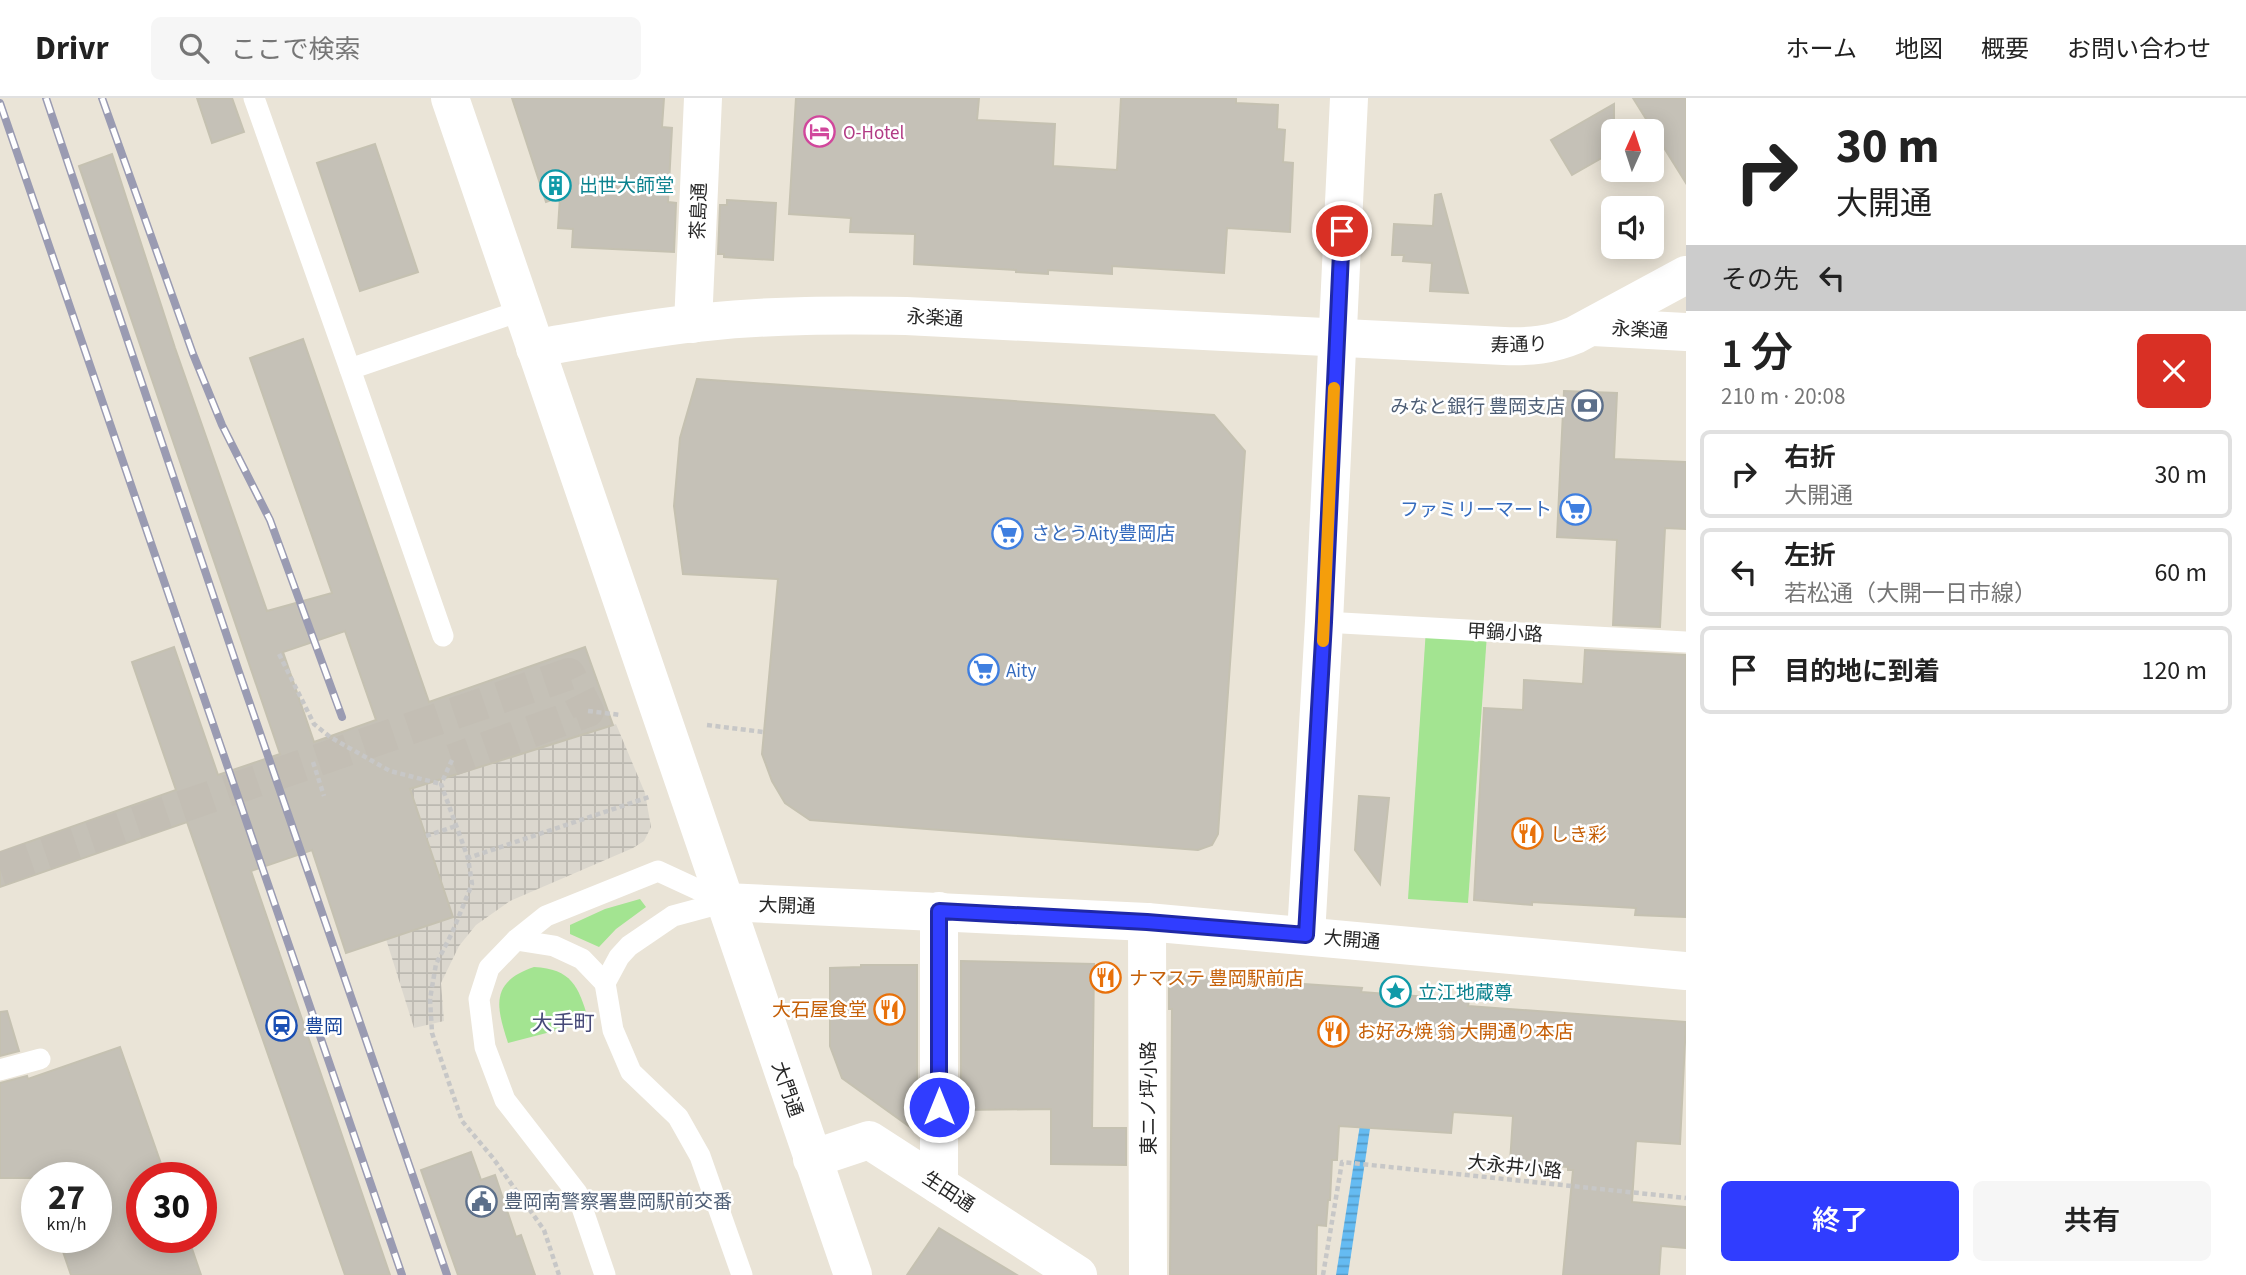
<!DOCTYPE html>
<html lang="ja">
<meta charset="utf-8">
<style>
body{margin:0;font-family:"Source Sans 3","Noto Sans JP",sans-serif;background:#f6f6f6;color:#222;height:100vh;display:flex;flex-direction:column;font-size:26px;white-space:nowrap}
*{box-sizing:border-box;margin:0}
p{font-size:23px;color:#767676}
.icon{flex:none;width:38px;height:38px;fill:none;stroke:currentColor;stroke-width:2;stroke-linecap:round;stroke-linejoin:round}
.map{position:relative;flex:1;overflow:hidden}
.side{display:flex;flex-direction:column;background:#fff;width:560px}
.side>*{flex:none}
.guide{background:#fff;color:#222;overflow:hidden}
.needle{width:46px;rotate:3deg}
.fabs{position:absolute;left:1601px;top:21px;display:grid;gap:14px}
.fabs a{display:grid;place-items:center;width:63px;height:63px;border-radius:10px;background:#fff;box-shadow:0 4px 18px #0003;font-size:35px}
.speed{position:absolute;left:21px;top:1064px;display:flex;gap:14px;font-size:35px;font-weight:700;text-align:center}
.speed>*{display:grid;place-content:center;width:91px;height:91px;border-radius:50%;background:#fff;box-shadow:0 4px 18px #0003;line-height:1}
.speed small{font-size:18px;font-weight:400}
.speed .limit{border:10px solid #d22;background:#fff;color:#111}
.pin{position:absolute;display:grid;place-items:center;width:60px;height:60px;color:#fff;margin:-30px;border:4px solid #fff;border-radius:50%;box-shadow:0 2px 7px #0007}
.me{position:absolute;width:77px;margin:-38px;rotate:0deg;stroke-linejoin:round;filter:drop-shadow(0 0 5px #0008)}
.turn{display:flex;align-items:center;gap:24px;height:147px;padding:0 35px;font-size:32px}
.turn .icon{width:91px;height:91px;stroke-width:2.5}
.turn b{display:block;font-size:49px;line-height:60px}
.then{display:flex;align-items:center;height:66px;padding:0 35px;background:#0003;gap:14px;font-size:26px}
.round{display:grid;place-items:center;flex:none;width:74px;height:74px;border-radius:10px;background:#f6f6f6}
.overview{display:flex;align-items:center;justify-content:space-between;height:119px;padding:0 35px}
h1{font-size:42px;font-weight:600;line-height:52px}
.action{display:flex;gap:14px;margin-top:auto;padding:14px 35px}
.action a{flex:1;height:80px;border-radius:10px;background:#303dff;color:#fff;font-size:28px;font-weight:600;line-height:80px;text-align:center}
.action a+a{background:#f6f6f6;color:#222}
ul{padding:0;list-style:none}
li{display:flex;align-items:center;gap:21px;height:88px;margin:0 14px 10px;padding:0 21px;border:4px solid #e0e0e0;border-radius:10px}
li div{flex:1}
li b{display:block;font-size:26px}
li em{font-style:normal}
header{display:flex;align-items:center;gap:42px;box-sizing:border-box;height:98px;padding:0 35px;background:#fff;border-bottom:2px solid #e0e0e0}
header strong{font-size:33px}
nav{display:flex;gap:38px;margin-inline-start:auto;font-size:24px}
.search{width:490px;height:63px;background:#f6f6f6;display:flex;align-items:center;gap:18px;box-sizing:border-box;padding:0 24px;border-radius:10px;color:#767676;font-size:26px}
main{display:flex;flex:1;min-height:0}
.map>svg:first-child{display:block}
.grass{fill:#a3e491}
.plaza{fill:url(#plaza-grid)}
.water{fill:url(#water-rules)}
.building{fill:#c5c1b7;stroke:#c5c1b1;stroke-width:2;fill-rule:evenodd}
.lines{fill:none;stroke-linecap:round;stroke-linejoin:round}
.pedestrian-tunnel{stroke:#c3beb4;stroke-width:32;stroke-dasharray:32 16;stroke-linecap:butt}
.path{stroke:#c7c7c7;stroke-width:4.5;stroke-dasharray:5 3.5;stroke-linecap:butt}
.service{stroke:#fff;stroke-width:21}
.minor{stroke:#fff;stroke-width:38}
.tertiary{stroke:#fff;stroke-width:38}
.rail-casing{stroke:#9a9bb2;stroke-width:8}
.rail{stroke:#fff;stroke-width:5;stroke-dasharray:16;stroke-linecap:butt}
.route-casing{stroke:#1f28a6;stroke-width:18}
.route{stroke:#303dff;stroke-width:12}
.slow{stroke:#f59e0b;stroke-width:12}
.labels{text-anchor:middle;stroke-width:5;stroke-linejoin:round;paint-order:stroke}
.hotel-label{font-size:19px;fill:#b23c85;stroke:#fff;text-anchor:start}
.culture-label{font-size:19px;fill:#0d838f;stroke:#fff;text-anchor:start}
.street-label{font-size:19px;fill:#272727;stroke:#fff}
.service-label{font-size:19px;fill:#4e5e75;stroke:#fff;text-anchor:end}
.shop-label{font-size:19px;fill:#366cbe;stroke:#fff;text-anchor:start}
.food-label{font-size:19px;fill:#c56008;stroke:#fff;text-anchor:start}
.transit-label{font-size:19px;fill:#164399;stroke:#fff;text-anchor:start}
.neighbourhood-label{font-size:21px;fill:#464978;stroke:#fff}
</style>
<header>
<strong>Drivr</strong>
<div class="search"><svg class="icon" aria-label="search" viewBox="0 0 24 24"><circle cx="10" cy="10" r="6"/><path d="M15 15l6 6"/></svg>ここで検索</div>
<nav><a>ホーム</a><a>地図</a><a>概要</a><a>お問い合わせ</a></nav>
</header>
<main>
<div class="map">
<svg width="1686" height="1177" viewBox="0 0 1686 1177">
<defs>
<pattern id="plaza-grid" width="8" height="8" patternUnits="userSpaceOnUse" patternTransform="scale(1.75)"><rect width="8" height="8" fill="#dbd7ce"/><path d="M0 4h8M4 0v8" fill="none" stroke="#bcb9b1"/></pattern>
<pattern id="water-rules" width="6" height="5" patternUnits="userSpaceOnUse" patternTransform="scale(1.75)"><rect width="6" height="5" fill="#65bbf2"/><path d="M0 2.5h6" fill="none" stroke="#5398c4"/></pattern>
</defs>
<rect width="100%" height="100%" fill="#eae4d7"/>
<g class="grass">
<polygon points="1426,531 1487,536 1468,805 1408,801"/>
<polygon points="640,801 646,809 616,831 599,849 570,836 570,827 605,811"/>
<path d="M534,869C573,871 579,890 589,924L508,945C496,908 490,884 534,869Z"/>
</g>
<polygon class="plaza" points="616,626 645,695 651,729 644,743 633,750 510,803 476,827 459,848 441,885 444,923 414,930 386,841 453,818 417,713 390,673 456,676"/>
<polygon class="water" points="1367,983 1377,984 1348,1177 1336,1177"/>
<g class="building">
<polygon points="197,0 232,0 244,34 212,45"/>
<polygon points="512,0 664,0 662,29 672,30 668,104 676,105 674,154 572,149 573,131 558,130 560,99 546,104"/>
<polygon points="796,0 979,0 977,22 1055,26 1053,68 1117,72 1121,0 1236,0 1236,5 1278,7 1277,31 1285,32 1283,64 1293,65 1290,134 1227,130 1224,175 1112,168 1112,176 1048,172 1048,176 1016,174 1016,172 914,166 915,136 850,134 851,120 789,116"/>
<polygon points="1633,0 1686,0 1686,85"/>
<polygon points="1614,6 1614,53 1572,77 1551,42"/>
<polygon points="375,46 418,174 360,193 317,65"/>
<path d="M112,56L175,250L267,513L332,495L250,260L303,241L429,604L585,549L613,627L410,691L453,819L346,855L312,752L251,773L390,1177H345L187,724L0,789V754L176,692L132,564L174,549L218,677L280,656L79,68ZM345,533L376,622L314,644L283,554Z"/>
<polygon points="1441,96 1468,195 1430,193 1432,165 1403,163 1404,157 1392,157 1394,126 1433,128 1435,97"/>
<polygon points="727,102 776,105 773,162 724,159 724,156 718,156 720,107 727,107"/>
<polygon points="697,281 1214,317 1245,353 1218,736 1212,747 1198,752 810,722 785,705 772,683 762,656 778,481 683,476 674,408 680,340"/>
<polygon points="1564,293 1617,295 1614,361 1686,364 1686,431 1665,430 1660,529 1613,527 1617,442 1557,439"/>
<polygon points="1585,552 1686,557 1686,819 1635,817 1636,810 1532,804 1532,807 1474,802 1484,610 1523,612 1524,582 1583,586"/>
<polygon points="1359,698 1389,700 1380,786 1355,752"/>
<polygon points="961,863 1094,866 1092,1030 1126,1030 1126,1067 1051,1066 1051,1011 961,1012"/>
<polygon points="861,867 917,867 917,1034 842,980 830,948 830,870 861,869"/>
<polygon points="1169,876 1199,876 1199,879 1362,890 1361,894 1469,902 1468,908 1686,924 1680,1046 1636,1043 1632,1104 1686,1109 1686,1150 1661,1148 1659,1177 1563,1177 1573,1072 1568,1072 1568,1069 1510,1065 1513,1018 1453,1014 1451,1035 1339,1028 1337,1062 1332,1062 1330,1102 1328,1102 1326,1128 1317,1127 1316,1177 1170,1177 1172,911 1169,911"/>
<polygon points="7,913 19,953 0,958 0,914"/>
<polygon points="120,949 166,1080 142,1080 142,1139 188,1139 201,1177 71,1177 58,1139 96,1139 96,1080 0,1080 0,985 27,978 28,981"/>
<polygon points="471,1054 481,1082 495,1077 516,1139 521,1137 535,1177 458,1177 421,1072"/>
<polygon points="939,1130 1017,1177 907,1177"/>
</g>
<g class="lines">
<polyline class="pedestrian-tunnel" points="0,771 569,576 588,613 452,662"/>
<g class="path">
<polyline points="279,556 314,626 330,639 390,673 441,686"/>
<polyline points="588,613 621,617"/>
<polyline points="707,627 763,634"/>
<polyline points="452,662 441,686 468,760"/>
<polyline points="313,664 324,698"/>
<polyline points="426,738 456,728"/>
<polyline points="559,1177 544,1132 493,1060 462,1023 432,935 430,901 436,866 452,835 472,786 468,760 649,699"/>
<polyline points="1323,1177 1342,1064 1686,1100"/>
</g>
<g class="service">
<polyline points="254,0 350,271"/>
<polyline points="1324,524 1686,544"/>
<polyline points="443,538 350,271 523,212"/>
<polyline points="725,804 673,818 629,848 619,859 605,885 613,932 631,974 678,1019 700,1058 742,1177"/>
<polyline points="516,842 554,848 582,861 605,885"/>
<polyline points="0,972 40,961"/>
<polyline points="605,1177 577,1095 505,1002 485,949 479,901 489,870 516,842 546,818 658,773 725,804"/>
</g>
<g class="minor">
<polyline points="693,226 703,0"/>
<polyline points="939,813 939,1087"/>
<polyline points="1147,824 1148,1177"/>
<polyline points="812,1061 869,1042 1078,1177"/>
</g>
<g class="tertiary">
<polyline points="450,0 853,1177"/>
<polyline points="1593,229 1686,234"/>
<path d="M535,250C592,241 649,229 706,224C773,217 839,217 906,218L1504,248C1530,249 1551,247 1575,237L1686,177"/>
<polyline points="725,804 1147,824 1686,873"/>
<polyline points="1306,837 1324,524 1349,0"/>
</g>
<defs>
<g id="rail">
<polyline points="46,0 239,574 447,1177"/>
<polyline points="102,0 193,256 222,327 270,422 342,619"/>
<polyline points="0,5 402,1177"/>
</g>
</defs>
<use href="#rail" class="rail-casing"/>
<use href="#rail" class="rail"/>
</g>
<g class="lines">
<defs>
<polyline id="route" points="939,1009 939,813 1147,824 1306,837 1324,524 1342,133"/>
</defs>
<use href="#route" class="route-casing"/>
<use href="#route" class="route"/>
<polyline class="slow" points="1323,543 1334,290"/>
</g>
<defs>
<symbol id="hotel-ring" viewBox="-11 -11 22 22"><circle r="9.5" fill="#fff" stroke="#d1479c" stroke-width="1.5"/><path d="M-6-4.5h1.5V1H6V5H4.5V3h-9V5H-6ZM-4 0a1.8 1.8 0 1 1 3.6 0ZM.5 0V-2.5h3Q6-2.5 6 0Z" fill="#d1479c"/></symbol>
<symbol id="building-ring" viewBox="-11 -11 22 22"><circle r="9.5" fill="#fff" stroke="#0f9aa8" stroke-width="1.5"/><path d="M-4-6H4V6H1V3H-1V6H-4ZM-2.5-4.3h1.7v1.8h-1.7ZM.8-4.3h1.7v1.8H.8ZM-2.5-1h1.7V.8h-1.7ZM.8-1h1.7V.8H.8Z" fill="#0f9aa8"/></symbol>
<symbol id="bank-ring" viewBox="-11 -11 22 22"><circle r="9.5" fill="#fff" stroke="#5c6f8a" stroke-width="1.5"/><path d="M-6-4H6V4H-6ZM0-2.3a2.3 2.3 0 1 0 0 4.6a2.3 2.3 0 1 0 0-4.6Z" fill="#5c6f8a"/></symbol>
<symbol id="supermarket-ring" viewBox="-11 -11 22 22"><circle r="9.5" fill="#fff" stroke="#3f7fe0" stroke-width="1.5"/><path d="M-6-5.5h2.5l.6 2H6L4.5 2H-2.5L-4.4-4H-6ZM-1.5 3.2a1.3 1.3 0 1 0 .1 0ZM3 3.2a1.3 1.3 0 1 0 .1 0Z" fill="#3f7fe0"/></symbol>
<symbol id="restaurant-ring" viewBox="-11 -11 22 22"><circle r="9.5" fill="#fff" stroke="#e8710a" stroke-width="1.5"/><path d="M-5-6h1v4h1v-4h1v4h1v-4h1v5L-1.5 .5V6h-2V.5L-5-1ZM5-6V6H3V1.5H1.5Q1.5-4 5-6Z" fill="#e8710a"/></symbol>
<symbol id="sight-ring" viewBox="-11 -11 22 22"><circle r="9.5" fill="#fff" stroke="#0f9aa8" stroke-width="1.5"/><path d="M0-6L1.8-2.2L6-1.7L2.9 1.2L3.7 5.4L0 3.3L-3.7 5.4L-2.9 1.2L-6-1.7L-1.8-2.2Z" fill="#0f9aa8"/></symbol>
<symbol id="station-ring" viewBox="-11 -11 22 22"><circle r="9.5" fill="#fff" stroke="#1a4fb4" stroke-width="1.5"/><path d="M-3-6H3Q5-6 5-4V2Q5 4 3 4L4.5 6H3L1.5 4h-3L-3 6H-4.5L-3 4Q-5 4-5 2V-4Q-5-6-3-6ZM-3.5-4v3h7v-3ZM-3.5 1v1.5H-2V1ZM2 1v1.5H3.5V1Z" fill="#1a4fb4"/></symbol>
<symbol id="civic-ring" viewBox="-11 -11 22 22"><circle r="9.5" fill="#fff" stroke="#5c6f8a" stroke-width="1.5"/><path d="M-.6-6.5H3V-4.5H.6V-3L4-1V1h2V6H-6V1h2V-1L-.6-3ZM-1.2 2.5V6h2.4V2.5Z" fill="#5c6f8a"/></symbol>
</defs>
<g fill-rule="evenodd">
<use href="#hotel-ring" x="802" y="16" width="35" height="35"/>
<use href="#building-ring" x="538" y="70" width="35" height="35"/>
<use href="#bank-ring" x="1570" y="290" width="35" height="35"/>
<use href="#supermarket-ring" x="1558" y="394" width="35" height="35"/>
<use href="#supermarket-ring" x="990" y="418" width="35" height="35"/>
<use href="#supermarket-ring" x="966" y="554" width="35" height="35"/>
<use href="#restaurant-ring" x="1510" y="718" width="35" height="35"/>
<use href="#restaurant-ring" x="1088" y="862" width="35" height="35"/>
<use href="#sight-ring" x="1378" y="876" width="35" height="35"/>
<use href="#restaurant-ring" x="872" y="894" width="35" height="35"/>
<use href="#station-ring" x="264" y="910" width="35" height="35"/>
<use href="#restaurant-ring" x="1316" y="916" width="35" height="35"/>
<use href="#civic-ring" x="464" y="1086" width="35" height="35"/>
</g>
<g class="labels">
<g class="hotel-label">
<text x="843" y="41">O-Hotel</text>
</g>
<g class="culture-label">
<text x="579" y="94">出世大師堂</text>
<text x="1418" y="901">立江地蔵尊</text>
</g>
<g class="street-label">
<text transform="translate(698 113) rotate(-88)" y="7">茶島通</text>
<text transform="translate(935 219) rotate(3)" y="7">永楽通</text>
<text transform="translate(1640 231) rotate(3)" y="7">永楽通</text>
<text transform="translate(1519 246) rotate(-2)" y="7">寿通り</text>
<text transform="translate(1505 534) rotate(3)" y="7">甲鍋小路</text>
<text transform="translate(787 807) rotate(2)" y="7">大開通</text>
<text transform="translate(1352 841) rotate(5)" y="7">大開通</text>
<text transform="translate(788 991) rotate(71)" y="7">大門通</text>
<text transform="translate(1148 1000) rotate(-90)" y="7">東ニノ坪小路</text>
<text transform="translate(1515 1068) rotate(6)" y="7">大永井小路</text>
<text transform="translate(949 1093) rotate(33)" y="7">生田通</text>
</g>
<g class="service-label">
<text x="1565" y="315">みなと銀行 豊岡支店</text>
<text x="504" y="1110" text-anchor="start">豊岡南警察署豊岡駅前交番</text>
</g>
<g class="shop-label">
<text x="1552" y="418" text-anchor="end">ファミリーマート</text>
<text x="1031" y="442">さとうAity豊岡店</text>
<text x="1006" y="579">Aity</text>
</g>
<g class="food-label">
<text x="1550" y="743">しき彩</text>
<text x="1129" y="887">ナマステ 豊岡駅前店</text>
<text x="867" y="918" text-anchor="end">大石屋食堂</text>
<text x="1357" y="940">お好み焼 翁 大開通り本店</text>
</g>
<g class="transit-label">
<text x="305" y="935">豊岡</text>
</g>
<g class="neighbourhood-label">
<text x="563" y="932">大手町</text>
</g>
</g>
</svg>
<div class="fabs">
<a><svg class="needle" viewBox="-14 -14 28 28"><path d="M0-13l5 13h-10z" fill="#e53935"/><path d="M0 13l5-13h-10z" fill="#767676"/></svg></a>
<a><svg class="icon" aria-label="sound" viewBox="0 0 24 24"><path d="M4 9h4l5-4v14l-5-4H4zM17 9q2 3 0 6"/></svg></a>
</div>
<div class="speed"><div>27<small>km/h</small></div><div class="limit">30</div></div>
<div class="pin" style="left:1342px;top:133px;background:#d93025"><svg class="icon" aria-label="arrive" viewBox="0 0 24 24"><path d="M6 21V4h12l-3 4 3 4H6"/></svg></div>
<svg class="me" style="left:939px;top:1009px" viewBox="-20 -20 40 40"><circle r="17" fill="#303dff" stroke="#fff" stroke-width="3"/><path d="M0-11L8 9 0 5-8 9z" fill="#fff"/></svg>
</div>
<section class="side">
<div class="guide">
<div class="turn"><svg class="icon" aria-label="right" viewBox="0 0 24 24"><path d="M7 20v-9h11M14 6l5 5-5 5"/></svg><div><b>30 m</b>大開通</div></div>
<div class="then">その先<svg class="icon" aria-label="left" viewBox="0 0 24 24"><path d="M17 20v-9H6M10 6l-5 5 5 5"/></svg></div>
</div>
<div class="overview"><div><h1>1 分</h1><p>210 m · 20:08</p></div><a class="round" style="background:#d93025;color:#fff"><svg class="icon" aria-label="close" viewBox="0 0 24 24"><path d="M6 6l12 12M18 6L6 18"/></svg></a></div>
<ul>
<li><svg class="icon" aria-label="right" viewBox="0 0 24 24"><path d="M7 20v-9h11M14 6l5 5-5 5"/></svg><div><b>右折</b><p>大開通</p></div><em>30 m</em></li>
<li><svg class="icon" aria-label="left" viewBox="0 0 24 24"><path d="M17 20v-9H6M10 6l-5 5 5 5"/></svg><div><b>左折</b><p>若松通（大開一日市線）</p></div><em>60 m</em></li>
<li><svg class="icon" aria-label="arrive" viewBox="0 0 24 24"><path d="M6 21V4h12l-3 4 3 4H6"/></svg><div><b>目的地に到着</b></div><em>120 m</em></li>
</ul>
<div class="action"><a>終了</a><a>共有</a></div>
</section>
</main>
